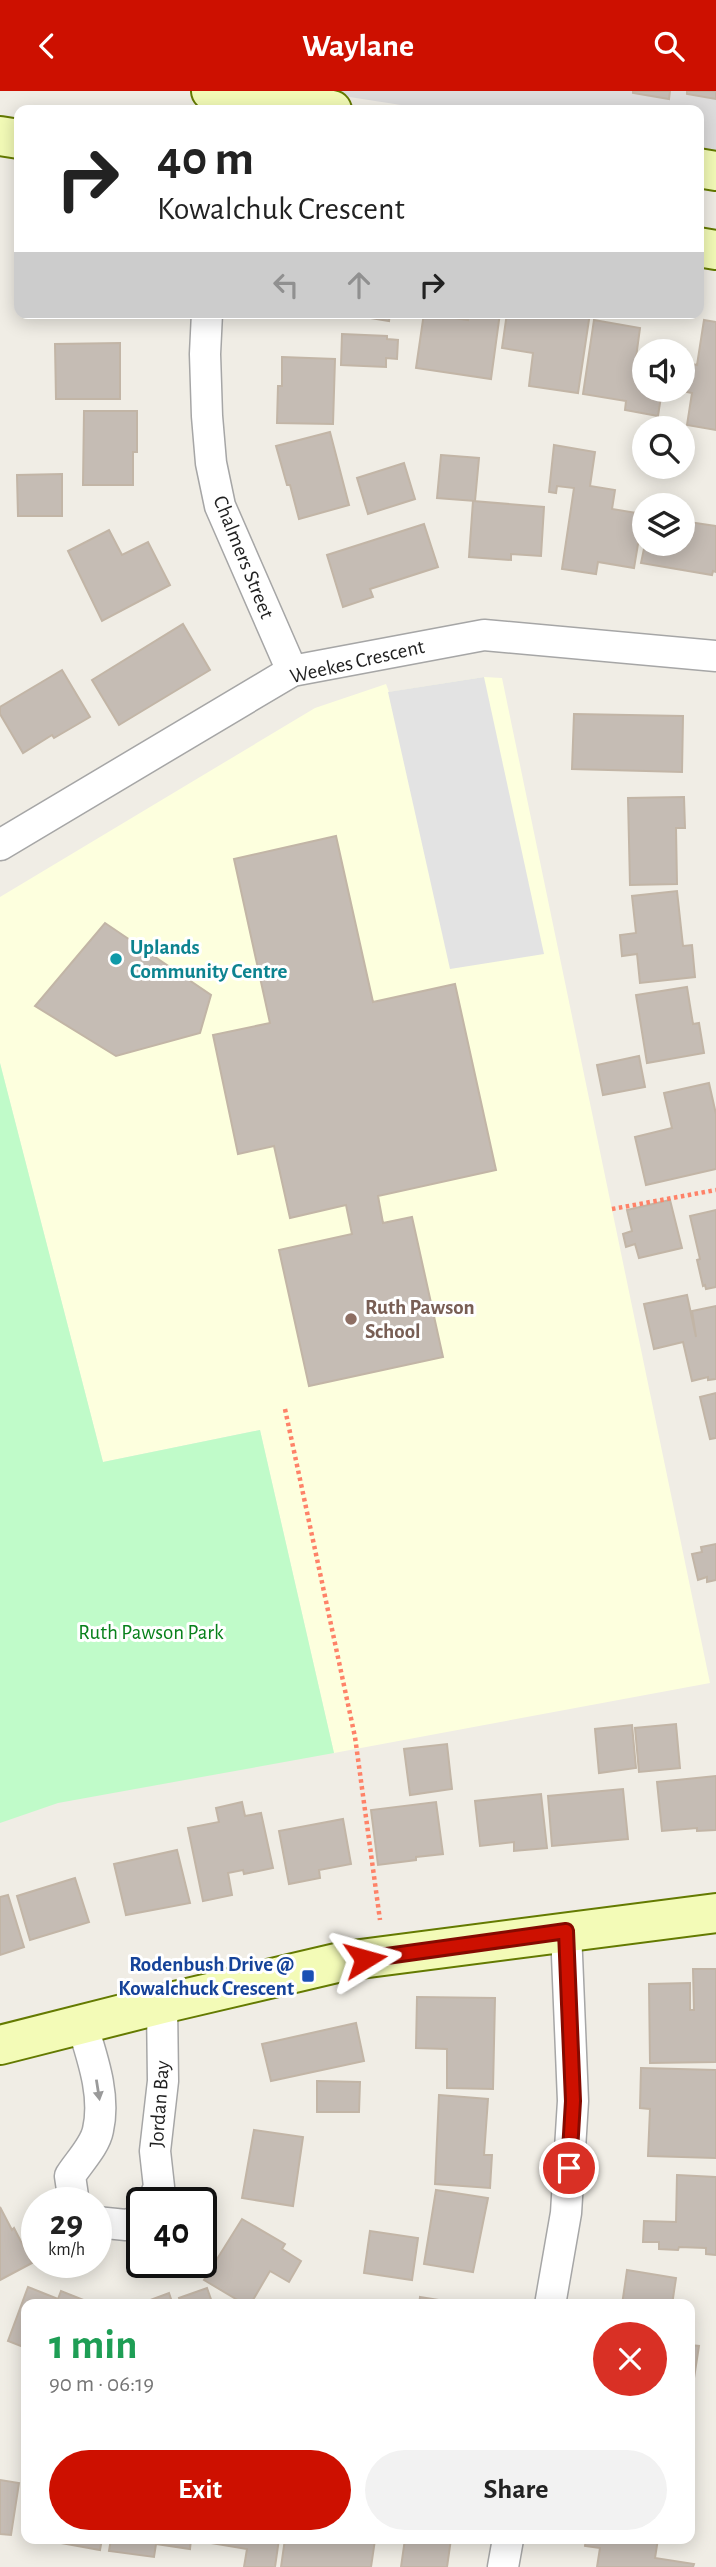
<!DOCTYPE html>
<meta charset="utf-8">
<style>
body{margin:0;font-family:"Alegreya Sans",sans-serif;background:#f2f2f2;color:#222;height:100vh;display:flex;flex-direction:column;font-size:26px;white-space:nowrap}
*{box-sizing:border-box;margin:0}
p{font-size:23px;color:#767676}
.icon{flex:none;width:38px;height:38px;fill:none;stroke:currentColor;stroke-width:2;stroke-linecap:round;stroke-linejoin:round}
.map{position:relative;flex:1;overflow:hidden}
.side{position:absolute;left:21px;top:2208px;width:674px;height:245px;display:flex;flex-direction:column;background:#fff;border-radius:14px;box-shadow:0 4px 18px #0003}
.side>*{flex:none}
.hud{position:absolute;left:14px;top:14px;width:690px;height:214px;border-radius:14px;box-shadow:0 4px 18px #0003;background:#fff;color:#222;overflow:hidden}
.controls{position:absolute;left:632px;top:248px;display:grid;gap:14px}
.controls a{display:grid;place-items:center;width:63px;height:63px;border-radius:50%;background:#fff;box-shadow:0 4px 18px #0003;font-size:35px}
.speed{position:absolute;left:21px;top:2096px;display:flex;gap:14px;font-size:35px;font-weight:700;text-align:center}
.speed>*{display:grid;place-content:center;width:91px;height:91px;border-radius:50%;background:#fff;box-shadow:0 4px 18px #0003;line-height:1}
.speed small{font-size:18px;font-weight:400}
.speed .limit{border:4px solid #111;border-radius:10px;background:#fff;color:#111}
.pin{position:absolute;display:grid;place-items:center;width:60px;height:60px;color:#fff;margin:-30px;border:4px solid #fff;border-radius:50%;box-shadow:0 2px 7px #0007}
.me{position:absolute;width:77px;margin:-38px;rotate:82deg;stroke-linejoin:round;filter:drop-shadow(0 0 5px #0008)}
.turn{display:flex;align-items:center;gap:24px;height:147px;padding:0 28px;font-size:32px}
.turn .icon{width:91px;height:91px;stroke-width:2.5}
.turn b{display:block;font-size:49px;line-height:60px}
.lanes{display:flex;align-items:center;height:66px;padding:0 28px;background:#0003;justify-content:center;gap:35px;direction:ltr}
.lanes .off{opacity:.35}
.round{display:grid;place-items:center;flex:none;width:74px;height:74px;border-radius:37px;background:#f2f2f2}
.headline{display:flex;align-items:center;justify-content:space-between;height:119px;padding:0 28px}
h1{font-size:42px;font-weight:700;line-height:52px;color:#1e9e55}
.action{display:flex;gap:14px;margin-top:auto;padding:14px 28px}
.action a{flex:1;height:80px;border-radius:42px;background:#cd1000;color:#fff;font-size:28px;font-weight:700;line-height:80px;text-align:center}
.action a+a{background:#f2f2f2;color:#222}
header{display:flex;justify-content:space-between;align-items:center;height:91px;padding:0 28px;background:#cd1000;color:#fff;font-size:32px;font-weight:700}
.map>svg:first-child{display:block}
.residential{fill:#dddcdc}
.education{fill:#fdffde}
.park{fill:#c0fbc9}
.parking{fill:#e3e3e3}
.building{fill:#c5bcb4;stroke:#c2b5a6;stroke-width:2}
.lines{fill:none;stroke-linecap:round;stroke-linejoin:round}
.street-casing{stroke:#a6a6a6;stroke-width:33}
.secondary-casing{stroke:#647a01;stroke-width:42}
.path{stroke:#fe8268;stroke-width:4.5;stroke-dasharray:3.5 3.5;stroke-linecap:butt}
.street{stroke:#fff;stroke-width:30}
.secondary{stroke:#f3fbb7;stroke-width:38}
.oneway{fill:#9a9a9a}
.route-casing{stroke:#850a00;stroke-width:18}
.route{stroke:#cd1000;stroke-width:12}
.culture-dot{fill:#0f9aa8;stroke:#fff;stroke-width:2.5}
.education-dot{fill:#8d6e63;stroke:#fff;stroke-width:2.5}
.transit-dot{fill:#1a4fb4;stroke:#fff;stroke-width:2.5}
.labels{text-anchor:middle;stroke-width:6;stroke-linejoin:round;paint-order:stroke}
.street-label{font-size:21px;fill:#1f1f1f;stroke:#fff}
.culture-label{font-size:21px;font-weight:bold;fill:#0d838f;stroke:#fff;text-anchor:start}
.education-label{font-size:21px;font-weight:bold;fill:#785e54;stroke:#fff;text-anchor:start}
.park-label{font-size:21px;fill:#08811b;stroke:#fff}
.transit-label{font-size:21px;font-weight:bold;fill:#164399;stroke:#fff;text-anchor:end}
</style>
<header><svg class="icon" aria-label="back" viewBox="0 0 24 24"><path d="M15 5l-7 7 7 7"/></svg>Waylane<svg class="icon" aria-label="search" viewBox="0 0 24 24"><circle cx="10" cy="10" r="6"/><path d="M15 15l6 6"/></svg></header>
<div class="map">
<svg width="716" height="2476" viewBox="0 0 716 2476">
<rect width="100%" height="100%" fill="#f0ede5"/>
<polygon class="residential" points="311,0 716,0 716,64 698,61 698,19 433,19"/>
<polygon class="education" points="484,586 502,587 710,1592 334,1662 260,1339 103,1371 0,972 0,806 315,617 386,593 389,601"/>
<polygon class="park" points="0,972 103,1371 260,1339 334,1662 58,1712 0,1732"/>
<polygon class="parking" points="484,586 544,863 450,878 388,601"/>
<g class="building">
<polygon points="633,0 670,0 669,8 633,2"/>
<polygon points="687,0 716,0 716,8 687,3"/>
<polygon points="341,222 390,222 389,230"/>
<polygon points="424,222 468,229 469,222 500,222 491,288 416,277"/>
<polygon points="507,222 590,222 578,302 529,295 533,262 502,257"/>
<polygon points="594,229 640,237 635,274 644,276 644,299 662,299 658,325 625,319 626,310 583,303"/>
<polygon points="704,229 716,231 716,339 687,334 692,302 677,299 682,299 682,271 697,274"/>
<polygon points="342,243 387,245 387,248 398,249 397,268 386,267 386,276 341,274"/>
<polygon points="120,252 120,308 56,308 55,253"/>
<polygon points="282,266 335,268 333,333 277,332 278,295 282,295"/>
<polygon points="84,320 137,320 137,361 133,361 133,394 83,394"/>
<polygon points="330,341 349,414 299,428 290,394 287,394 276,355"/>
<polygon points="554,354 595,361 590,395 615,399 612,418 643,423 634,477 598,471 596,483 562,478 574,397 557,395 556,402 549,401"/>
<polygon points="441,364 479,367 475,410 437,407"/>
<polygon points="404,372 415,408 368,423 357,387"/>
<polygon points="62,383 62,425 18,425 17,384"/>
<polygon points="473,410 544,416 541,465 511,463 511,469 469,466"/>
<polygon points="682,430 716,435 716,481 713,480 712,484 641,472 645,453 682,453"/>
<polygon points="424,433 438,476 370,498 373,506 343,516 327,464"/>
<polygon points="109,439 122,464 148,451 170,494 102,530 68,460"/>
<polygon points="183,533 210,579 119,634 92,589"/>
<polygon points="62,579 90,626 54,647 52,644 23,662 0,623 0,616"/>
<polygon points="574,623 683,625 682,681 572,678"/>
<polygon points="684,706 685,737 676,737 677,793 630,794 628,707"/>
<polygon points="336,745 373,911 455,893 496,1079 378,1105 383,1132 412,1126 443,1266 309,1295 279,1159 352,1143 346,1114 290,1127 274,1055 238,1063 213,944 270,932 234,768"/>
<polygon points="677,800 683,855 692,854 695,886 640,892 637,863 622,865 620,844 636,842 632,805"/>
<polygon points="105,832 211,904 200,942 116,965 35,915"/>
<polygon points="687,896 693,933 699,932 704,962 647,972 636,904"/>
<polygon points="639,965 645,996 603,1004 597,974"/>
<polygon points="709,992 716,1023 716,1078 646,1094 635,1046 672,1037 664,1002"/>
<polygon points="670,1109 682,1157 639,1167 635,1153 626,1156 623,1143 632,1140 627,1119"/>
<polygon points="716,1119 716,1196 706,1198 705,1194 703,1195 697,1169 700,1168 690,1125"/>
<polygon points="687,1204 696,1246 692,1220 716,1215 716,1288 708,1289 708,1286 692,1290 683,1251 654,1258 644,1213"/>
<polygon points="716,1302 716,1347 710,1348 700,1306"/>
<polygon points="716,1453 716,1489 707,1491 707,1486 698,1489 692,1463 702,1461 701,1456"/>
<polygon points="676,1633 680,1677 639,1681 635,1637"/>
<polygon points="632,1634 636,1677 599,1682 595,1638"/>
<polygon points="447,1653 452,1698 410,1704 404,1658"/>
<polygon points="716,1685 716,1739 697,1740 697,1737 662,1740 657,1691"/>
<polygon points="623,1698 628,1748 552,1755 548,1705"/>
<polygon points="541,1703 547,1757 514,1760 514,1751 480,1755 475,1710"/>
<polygon points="242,1711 245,1725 261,1722 273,1777 244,1783 243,1779 228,1782 232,1804 203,1810 188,1737 219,1731 216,1717"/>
<polygon points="436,1711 443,1763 416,1766 416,1769 378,1774 371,1719"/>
<polygon points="343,1728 351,1773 319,1779 320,1787 289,1793 279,1740"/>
<polygon points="177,1759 190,1812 126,1824 114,1773"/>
<polygon points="75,1787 89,1831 30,1849 17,1805"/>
<polygon points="8,1804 24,1856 0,1864 0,1806"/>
<polygon points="693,1878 716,1878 716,1971 650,1972 649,1893 690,1892 690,1919 694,1919"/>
<polygon points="417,1906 495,1907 493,1998 447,1997 447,1958 416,1957"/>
<polygon points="356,1932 364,1970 271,1990 262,1953"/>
<polygon points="641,1977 716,1979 716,2067 648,2065 650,2018 640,2017"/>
<polygon points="317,1990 360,1991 359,2021 317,2021"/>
<polygon points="439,2004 488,2008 484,2064 492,2064 490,2097 435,2093"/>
<polygon points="254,2039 303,2046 293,2115 242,2107"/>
<polygon points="677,2084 716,2086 716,2164 706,2163 706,2157 679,2156 678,2159 659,2158 659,2151 643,2151 644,2130 676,2131"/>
<polygon points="436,2099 488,2107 473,2181 424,2173"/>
<polygon points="0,2116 12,2139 14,2137 32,2172 0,2189"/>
<polygon points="242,2128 285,2153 282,2158 301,2170 289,2191 270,2180 250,2214 246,2214 204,2189"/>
<polygon points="370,2140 418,2147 412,2189 364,2182"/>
<polygon points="627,2179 676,2187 672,2214 622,2214"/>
<polygon points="28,2196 58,2208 61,2200 96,2214 26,2214 26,2257 8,2250"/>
<polygon points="207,2197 213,2214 181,2214 179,2207"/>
<polygon points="169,2202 173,2214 137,2214"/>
<polygon points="420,2206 470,2214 419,2214"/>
<polygon points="690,2254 699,2255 690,2313"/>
<polygon points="0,2389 19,2392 11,2444 0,2443"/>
<polygon points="39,2448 102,2448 100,2459"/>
<polygon points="111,2448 191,2448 190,2458 156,2453 154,2466 109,2460"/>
<polygon points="200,2448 279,2448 275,2476 244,2476 247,2458 199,2450"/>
<polygon points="285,2448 373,2448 375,2449 371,2476 281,2476"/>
<polygon points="405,2448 451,2448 447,2476 401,2476"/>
<polygon points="586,2448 658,2448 655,2467 694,2473 693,2476 597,2476 600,2457 585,2455"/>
</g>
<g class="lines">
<defs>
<g id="street">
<polyline points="207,222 205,263 207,325 211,372 220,415 292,580"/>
<polyline points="0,754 292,580 484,544 716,565"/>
<path d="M74,2112L70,2085C78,2072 95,2055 98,2039C106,2004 92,1966 82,1933"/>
<polyline points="152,2112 159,2096 155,2060 163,1990 162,1913"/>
<polyline points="96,2131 126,2134 142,2129"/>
<polyline points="550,2214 566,2122 573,2010 566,1840"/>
<polyline points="503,2476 508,2448"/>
</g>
<g id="secondary">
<polyline points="211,0 332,19"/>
<polyline points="0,45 19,48"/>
<polyline points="698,77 716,80"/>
<polyline points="698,156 716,159"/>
<polyline points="0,1954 162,1913 345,1870 716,1822"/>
</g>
</defs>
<use href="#street" class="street-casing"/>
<use href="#secondary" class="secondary-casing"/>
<g class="path">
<polyline points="612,1118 716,1099"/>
<polyline points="285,1318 355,1646 380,1829"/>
</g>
<use href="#street" class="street"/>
<use href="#secondary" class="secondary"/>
</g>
<defs><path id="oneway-solid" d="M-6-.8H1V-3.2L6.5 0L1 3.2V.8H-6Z" transform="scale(1.75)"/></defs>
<use class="oneway" href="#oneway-solid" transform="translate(98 1999) rotate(81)"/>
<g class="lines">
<defs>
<polyline id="route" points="365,1868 566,1840 573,2010 569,2077"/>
</defs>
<use href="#route" class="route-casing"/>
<use href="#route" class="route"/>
</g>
<circle class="culture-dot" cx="116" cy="868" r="7"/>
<circle class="education-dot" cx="351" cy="1228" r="7"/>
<rect class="transit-dot" x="301" y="1878" width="14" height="14" rx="3.5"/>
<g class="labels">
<g class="street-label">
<text transform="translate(244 466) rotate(68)" y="7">Chalmers Street</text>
<text transform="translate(357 570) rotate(-13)" y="7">Weekes Crescent</text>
<text transform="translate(159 2013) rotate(-86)" y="7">Jordan Bay</text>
</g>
<g class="culture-label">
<text x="130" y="863">Uplands<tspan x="130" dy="24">Community Centre</tspan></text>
</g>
<g class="education-label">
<text x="365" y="1223">Ruth Pawson<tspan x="365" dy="24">School</tspan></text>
</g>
<g class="park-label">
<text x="151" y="1548">Ruth Pawson Park</text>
</g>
<g class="transit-label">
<text x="294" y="1880">Rodenbush Drive @<tspan x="294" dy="24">Kowalchuck Crescent</tspan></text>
</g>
</g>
</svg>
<div class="controls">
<a><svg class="icon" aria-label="sound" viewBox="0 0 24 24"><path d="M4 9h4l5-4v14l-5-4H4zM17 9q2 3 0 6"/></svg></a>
<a><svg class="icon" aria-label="search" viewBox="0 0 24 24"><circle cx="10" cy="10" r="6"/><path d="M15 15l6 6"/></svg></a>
<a><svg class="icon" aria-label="layers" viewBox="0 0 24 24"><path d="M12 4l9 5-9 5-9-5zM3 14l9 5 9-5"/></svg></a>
</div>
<div class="speed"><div>29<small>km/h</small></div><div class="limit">40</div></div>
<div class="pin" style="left:569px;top:2077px;background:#d93025"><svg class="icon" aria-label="arrive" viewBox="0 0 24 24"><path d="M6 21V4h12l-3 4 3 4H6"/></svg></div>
<svg class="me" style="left:365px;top:1868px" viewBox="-20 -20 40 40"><path d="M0-17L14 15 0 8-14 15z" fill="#cd1000" stroke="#fff" stroke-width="4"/></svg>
<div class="hud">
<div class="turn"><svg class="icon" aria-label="right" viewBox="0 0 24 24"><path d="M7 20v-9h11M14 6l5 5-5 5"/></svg><div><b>40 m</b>Kowalchuk Crescent</div></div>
<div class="lanes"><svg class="icon off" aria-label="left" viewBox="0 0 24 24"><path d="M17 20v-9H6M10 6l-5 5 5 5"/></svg><svg class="icon off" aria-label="ahead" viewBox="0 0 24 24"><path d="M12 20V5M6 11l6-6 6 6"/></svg><svg class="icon" aria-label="right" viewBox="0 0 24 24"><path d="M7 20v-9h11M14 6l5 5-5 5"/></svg></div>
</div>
<section class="side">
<div class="headline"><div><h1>1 min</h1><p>90 m · 06:19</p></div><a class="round" style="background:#d93025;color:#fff"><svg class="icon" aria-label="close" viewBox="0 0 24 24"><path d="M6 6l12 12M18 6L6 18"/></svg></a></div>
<div class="action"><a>Exit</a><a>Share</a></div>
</section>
</div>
